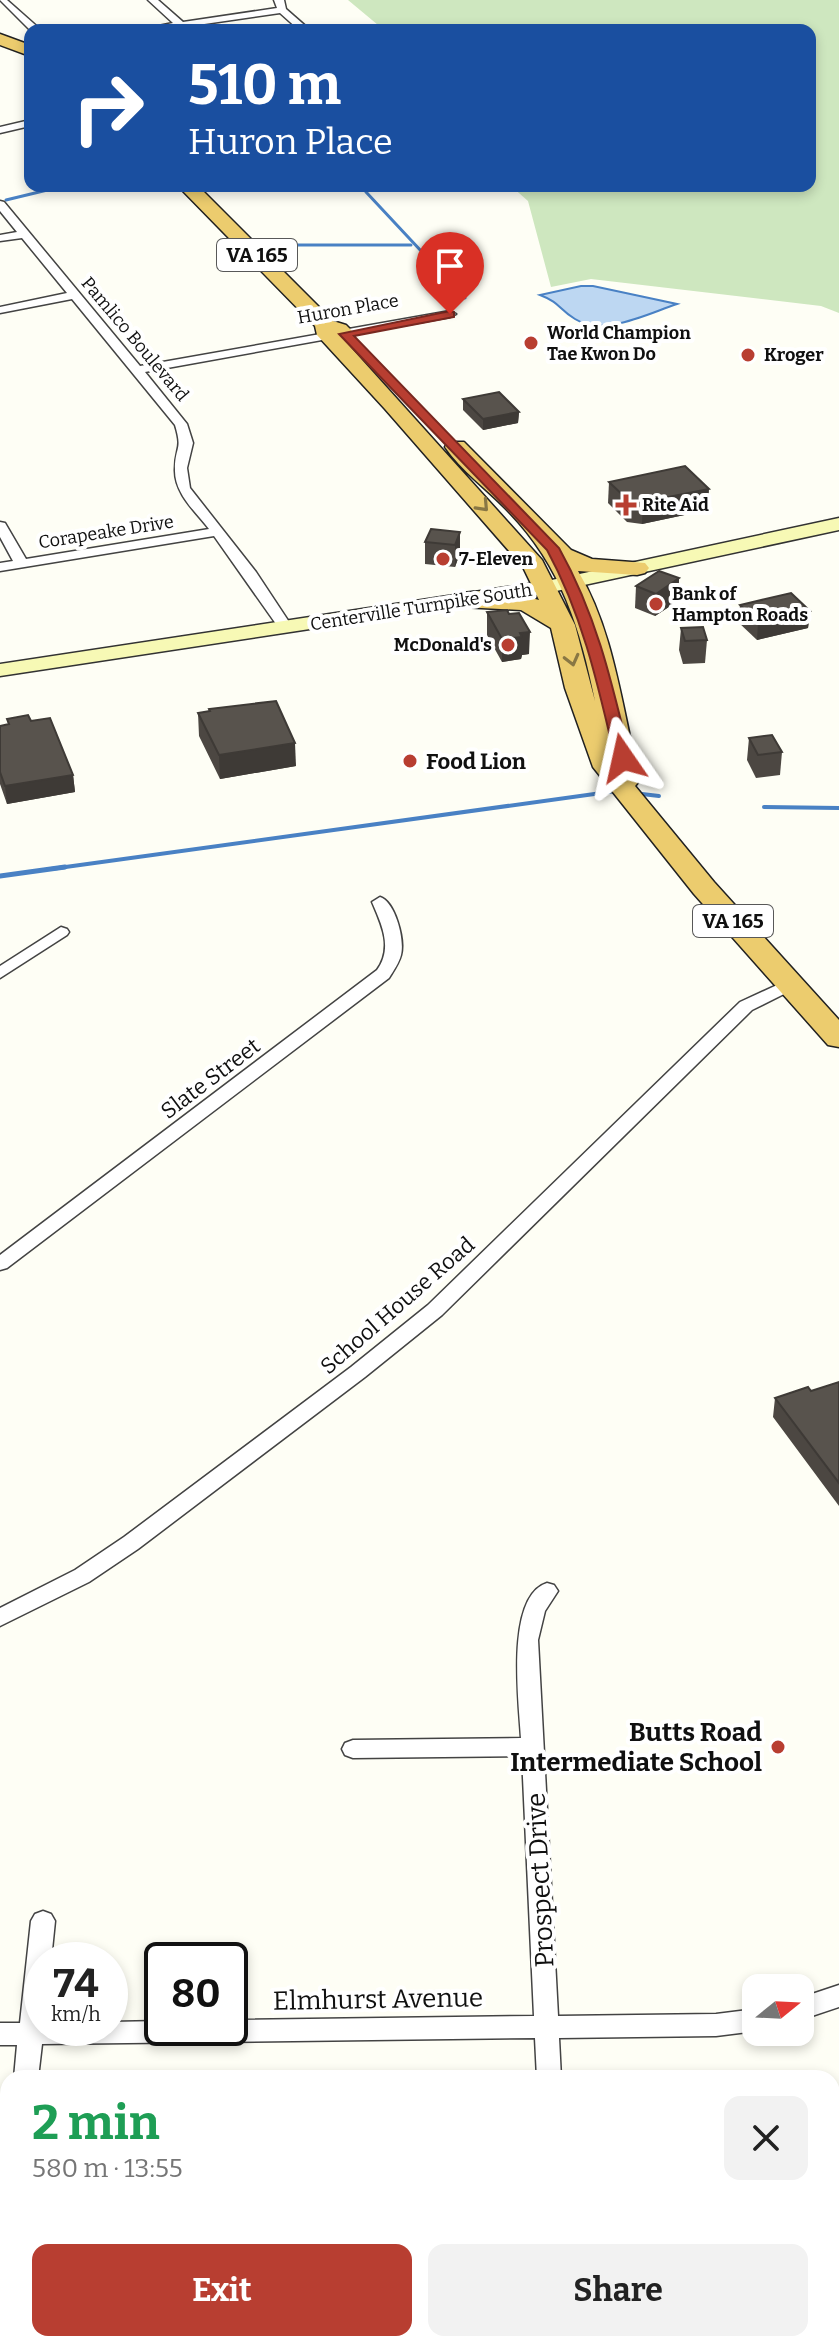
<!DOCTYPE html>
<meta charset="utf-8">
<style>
body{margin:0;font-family:Bitter,serif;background:#f2f2f2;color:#222;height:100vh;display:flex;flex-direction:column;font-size:30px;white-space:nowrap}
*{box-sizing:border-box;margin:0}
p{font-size:26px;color:#767676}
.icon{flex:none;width:44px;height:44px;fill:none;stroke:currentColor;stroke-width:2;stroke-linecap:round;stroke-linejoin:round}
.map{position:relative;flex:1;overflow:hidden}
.details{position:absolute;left:0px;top:2070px;width:840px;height:282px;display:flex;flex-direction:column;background:#fff;border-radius:24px 24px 0 0;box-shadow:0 4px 12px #0003}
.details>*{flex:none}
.hud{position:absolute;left:24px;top:24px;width:792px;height:168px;border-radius:16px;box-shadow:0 4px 12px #0003;background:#1a4fa0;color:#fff;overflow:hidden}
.needle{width:52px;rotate:72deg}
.fabs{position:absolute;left:742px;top:1974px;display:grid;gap:16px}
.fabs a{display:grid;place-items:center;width:72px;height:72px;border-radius:16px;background:#fff;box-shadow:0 4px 12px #0003;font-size:40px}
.speed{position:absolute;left:24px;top:1942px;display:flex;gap:16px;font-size:40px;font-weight:700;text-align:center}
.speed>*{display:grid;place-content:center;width:104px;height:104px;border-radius:50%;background:#fff;box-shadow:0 4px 12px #0003;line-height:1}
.speed small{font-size:20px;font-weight:400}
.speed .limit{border:4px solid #111;border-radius:12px;background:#fff;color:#111}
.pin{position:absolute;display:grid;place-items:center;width:68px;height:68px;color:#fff;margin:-82px -34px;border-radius:50% 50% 50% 0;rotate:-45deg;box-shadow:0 0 8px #0007}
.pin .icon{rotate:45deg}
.me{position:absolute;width:88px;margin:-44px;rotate:349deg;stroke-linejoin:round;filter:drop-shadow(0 0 6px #0008)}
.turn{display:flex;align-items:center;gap:28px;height:168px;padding:0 32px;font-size:36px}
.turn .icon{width:104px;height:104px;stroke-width:2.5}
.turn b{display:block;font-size:56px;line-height:68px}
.round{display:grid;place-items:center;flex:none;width:84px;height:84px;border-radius:16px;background:#f2f2f2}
.overview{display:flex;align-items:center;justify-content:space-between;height:136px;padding:0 32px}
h1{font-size:48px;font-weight:700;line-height:60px;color:#1e9e55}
.action{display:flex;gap:16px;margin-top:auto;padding:16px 32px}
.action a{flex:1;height:92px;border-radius:16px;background:#b83e31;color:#fff;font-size:32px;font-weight:700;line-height:92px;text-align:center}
.action a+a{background:#f2f2f2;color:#222}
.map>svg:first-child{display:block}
.green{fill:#cee7bf}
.water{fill:#bdd7f2;stroke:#4981c4;stroke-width:2}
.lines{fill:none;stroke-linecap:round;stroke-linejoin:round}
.stream-far2{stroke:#4981c4;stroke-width:3}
.stream-far1{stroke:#4981c4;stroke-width:4}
.stream{stroke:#4981c4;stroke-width:5}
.minor-casing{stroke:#434343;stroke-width:3}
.secondary-casing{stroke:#323232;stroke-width:3}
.trunk-casing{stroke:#212121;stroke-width:3}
.minor{fill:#fff;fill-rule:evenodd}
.secondary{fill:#f7f9b5;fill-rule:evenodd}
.trunk{fill:#eccc6e;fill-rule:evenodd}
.wall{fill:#4c4742}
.shaded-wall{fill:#3e3a36}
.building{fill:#58534d;stroke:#3e3a36;stroke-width:2}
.oneway{stroke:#897744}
.route{fill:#b83e31;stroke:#782820;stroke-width:2}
.poi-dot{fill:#b83e31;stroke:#fff;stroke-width:3}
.labels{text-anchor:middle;stroke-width:8;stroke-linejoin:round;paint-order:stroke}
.far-street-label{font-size:18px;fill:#101010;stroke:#fff}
.far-poi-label{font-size:18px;font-weight:bold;fill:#101010;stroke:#fff;text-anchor:start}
.shield{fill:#fff;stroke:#585858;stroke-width:2}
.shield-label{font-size:20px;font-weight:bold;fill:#101010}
.poi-label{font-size:22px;font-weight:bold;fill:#101010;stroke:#fff;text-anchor:start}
.street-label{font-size:22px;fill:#101010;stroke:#fff}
.near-poi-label{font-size:26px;font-weight:bold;fill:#101010;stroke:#fff;text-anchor:end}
.near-street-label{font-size:26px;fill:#101010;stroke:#fff}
</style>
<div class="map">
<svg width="839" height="2351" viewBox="0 0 839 2351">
<rect width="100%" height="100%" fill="#fefef5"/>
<polygon class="green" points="348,0 839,0 839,313 821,306 591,279 551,287 528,201 511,186 810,186 810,30 384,30"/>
<path class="water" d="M581,286H593L677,304C649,313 604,337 575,319C558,309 561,303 540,295Z"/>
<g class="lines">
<g class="stream-far2">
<polyline points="366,192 465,298"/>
<polyline points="6,200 64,186"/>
<polyline points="273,245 411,245"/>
</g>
<g class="stream-far1">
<polyline points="642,794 659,796"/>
<polyline points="764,807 839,808"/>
<polyline points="51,869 616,791"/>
</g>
<polyline class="stream" points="0,876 65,867"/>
<defs>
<g id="minor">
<polygon points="0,0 7,0 41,30 30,30"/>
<polygon points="148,0 158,0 183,22 277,8 274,0 284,0 286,9 310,30 299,30 280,13 163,30 139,30 173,23"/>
<polygon points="30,120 30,126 0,133 0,127"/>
<path d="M0,201L4,202L140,366L450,311L456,314L450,317L145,372L187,424L193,443L187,468L190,488L256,572L293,628L291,631H281L214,536L0,571V563L13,561L0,537V522L5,523L26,559L209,529C195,511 174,493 175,469C175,446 183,451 175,425L72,299L0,313V307L67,293L22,238L0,241V235L17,232L0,211Z"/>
<path d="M380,897C395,902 405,939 401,955C399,963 394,970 389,978L7,1268L0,1270V1255L377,970C393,948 382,925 372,902Z"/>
<polygon points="61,927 67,929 69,932 67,935 0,978 0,966"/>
<polygon points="790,979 796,980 798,984 796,988 752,1010 442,1315 365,1377 138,1549 89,1582 0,1626 0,1608 75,1570 124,1537 351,1367 428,1305 740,1002"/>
<path d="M547,1583L554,1585L558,1591L545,1611L538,1640L558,2016L716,2014L756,2009V2031L716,2036L559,2038L561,2078H537L535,2038L42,2044L38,2078H14L17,2045H0V2023H20L31,1921L35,1914L43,1911L51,1914L55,1921L51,1960H42V2028H110V2022L162,2021V2028H230V2020L534,2016L522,1756L353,1758L345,1755L342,1749L345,1743L353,1740L521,1738C519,1703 505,1596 547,1583Z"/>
<polygon points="839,1985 839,2007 800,2020 800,1998"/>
<polygon points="15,2344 48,2344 45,2351 12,2351"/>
<polygon points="106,2344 137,2344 140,2351 109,2351"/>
<rect x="551" y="2344" width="26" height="7"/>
</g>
<polygon id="secondary" points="839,518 839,530 547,593 0,676 0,664 547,581"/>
<g id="trunk">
<polygon points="0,34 30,45 30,56 0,45"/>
<path d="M178,186H198L333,321L346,325L355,334L352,338L344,340L542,560L575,625L595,701C581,630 561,566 510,513C490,491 462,472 445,447L448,442H464L571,550L592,559L645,563L649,568L645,573L637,575L578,571C615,633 622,711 640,780L635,786L714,882L839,1020V1047L828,1045L694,894L593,767L565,688L551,628L521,610L462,607L453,605L450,600L453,595C480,588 513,593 539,600L523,567L385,409L317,335L315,326Z"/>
</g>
</defs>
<use href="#minor" class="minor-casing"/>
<use href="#secondary" class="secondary-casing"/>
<use href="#trunk" class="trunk-casing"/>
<use href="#minor" class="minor"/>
<use href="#secondary" class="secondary"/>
<use href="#trunk" class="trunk"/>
</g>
<g class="wall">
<polygon points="463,399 519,412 518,423 483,430 463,410"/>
<polygon points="609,482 708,510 642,524 627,522 608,503"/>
<polygon points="460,532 460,553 455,567 425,564 425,542"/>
<polygon points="679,578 678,601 655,616 635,608 636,586"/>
<polygon points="740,605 810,611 808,628 757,640 738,622"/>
<polygon points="487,612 529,654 522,655 521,659 502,662 487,635"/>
<polygon points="681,628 707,640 705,663 683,664 679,650"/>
<polygon points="209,709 296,766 220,779 199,736 198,713 209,711"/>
<polygon points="7,719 73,775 75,792 7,804 0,784 0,726 8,724"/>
<polygon points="749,738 782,752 780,775 756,778 747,760"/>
<polygon points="839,1382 839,1506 773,1417 775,1398 811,1391"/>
</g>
<g class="shaded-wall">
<polygon points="519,412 518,423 483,430 483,419"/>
<polygon points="709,489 708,510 642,524 643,502"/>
<polygon points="460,532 460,553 455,567 455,545"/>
<polygon points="679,578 678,601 655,616 656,594"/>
<polygon points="810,611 808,628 757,640 758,623"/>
<polygon points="530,632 529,654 522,655 521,659 502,662 502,639 520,633"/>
<polygon points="295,743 296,766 220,779 219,755"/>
<polygon points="73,775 75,792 7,804 5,786"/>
</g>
<g class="building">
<polygon points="499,392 519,412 483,419 463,399"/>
<polygon points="685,466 709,489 643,502 628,500 609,482"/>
<polygon points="431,529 460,532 455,545 425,542"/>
<polygon points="659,571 679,578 656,594 636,586"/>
<polygon points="791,593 810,611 758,623 740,605"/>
<polygon points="507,610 509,614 519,613 530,632 520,633 522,637 502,639 487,612"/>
<polygon points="703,627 707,640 685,641 681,628"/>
<polygon points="276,701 295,743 219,755 198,713 210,711 209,709"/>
<polygon points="28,715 31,721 50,718 73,775 5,786 0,772 0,726 9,724 7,719"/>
<polygon points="772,735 782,752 758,755 749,738"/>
<polygon points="839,1382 839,1483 775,1398 808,1387 811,1391"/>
</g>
<defs><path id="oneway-chevron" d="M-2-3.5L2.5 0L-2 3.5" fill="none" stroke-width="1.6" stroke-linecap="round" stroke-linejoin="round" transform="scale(2)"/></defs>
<g class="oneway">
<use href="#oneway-chevron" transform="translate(483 506) rotate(47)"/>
<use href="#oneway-chevron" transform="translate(572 660) rotate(76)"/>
</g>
<path class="route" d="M450,311L454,312V317L354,336L559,548C597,616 612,683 630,758L628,761H617L615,758C598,685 583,616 547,550L339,334Z"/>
<g class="poi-dot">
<circle cx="531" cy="343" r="8"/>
<circle cx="748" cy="355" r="8"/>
<path d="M622 493h8v8h8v8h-8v8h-8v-8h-8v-8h8z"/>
<circle cx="443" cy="559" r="8"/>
<circle cx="656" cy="604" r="8"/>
<circle cx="508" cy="645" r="8"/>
<circle cx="410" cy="761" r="8"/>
<circle cx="778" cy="1747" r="8"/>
</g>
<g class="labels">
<g class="far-street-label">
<text transform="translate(348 309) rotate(-10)" y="6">Huron Place</text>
<text transform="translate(135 339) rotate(50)" y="6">Pamlico Boulevard</text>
<text transform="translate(106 532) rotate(-9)" y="6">Corapeake Drive</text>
<text transform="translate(421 607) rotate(-9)" y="6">Centerville Turnpike South</text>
</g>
<g class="far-poi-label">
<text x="547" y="339">World Champion<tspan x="547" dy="21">Tae Kwon Do</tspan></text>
<text x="764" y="361">Kroger</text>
<text x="642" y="511">Rite Aid</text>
<text x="459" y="565">7-Eleven</text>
<text x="672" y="600">Bank of<tspan x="672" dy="21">Hampton Roads</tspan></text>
<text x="492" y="651" text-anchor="end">McDonald's</text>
</g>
<g class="shield">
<rect x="217" y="239" width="80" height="32" rx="6"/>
<rect x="693" y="905" width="80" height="32" rx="6"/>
</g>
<g class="shield-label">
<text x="257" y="262">VA 165</text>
<text x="733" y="928">VA 165</text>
</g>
<g class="poi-label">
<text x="426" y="769">Food Lion</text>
</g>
<g class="street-label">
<text transform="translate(210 1078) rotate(-37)" y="8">Slate Street</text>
<text transform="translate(397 1305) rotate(-41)" y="8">School House Road</text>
</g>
<g class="near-poi-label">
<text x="762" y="1741">Butts Road<tspan x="762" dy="30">Intermediate School</tspan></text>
</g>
<g class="near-street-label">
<text transform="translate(540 1880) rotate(-93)" y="9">Prospect Drive</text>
<text transform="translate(378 1999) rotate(-1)" y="9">Elmhurst Avenue</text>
</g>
</g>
</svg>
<div class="fabs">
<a><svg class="needle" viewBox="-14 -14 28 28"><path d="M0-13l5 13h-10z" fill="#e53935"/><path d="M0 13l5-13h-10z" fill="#767676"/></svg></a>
</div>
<div class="speed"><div>74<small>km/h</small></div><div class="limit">80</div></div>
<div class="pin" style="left:450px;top:314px;background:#d93025"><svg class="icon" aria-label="arrive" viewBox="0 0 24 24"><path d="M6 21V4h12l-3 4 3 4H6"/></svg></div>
<svg class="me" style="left:623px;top:758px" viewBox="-20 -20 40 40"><path d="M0-17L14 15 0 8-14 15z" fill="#b83e31" stroke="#fff" stroke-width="4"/></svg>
<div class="hud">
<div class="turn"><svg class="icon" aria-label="right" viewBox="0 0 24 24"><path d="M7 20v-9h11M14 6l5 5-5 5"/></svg><div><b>510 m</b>Huron Place</div></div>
</div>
<section class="details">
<div class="overview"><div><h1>2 min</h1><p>580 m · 13:55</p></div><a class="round"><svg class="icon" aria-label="close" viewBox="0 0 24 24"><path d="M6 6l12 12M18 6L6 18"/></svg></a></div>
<div class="action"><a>Exit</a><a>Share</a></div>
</section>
</div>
